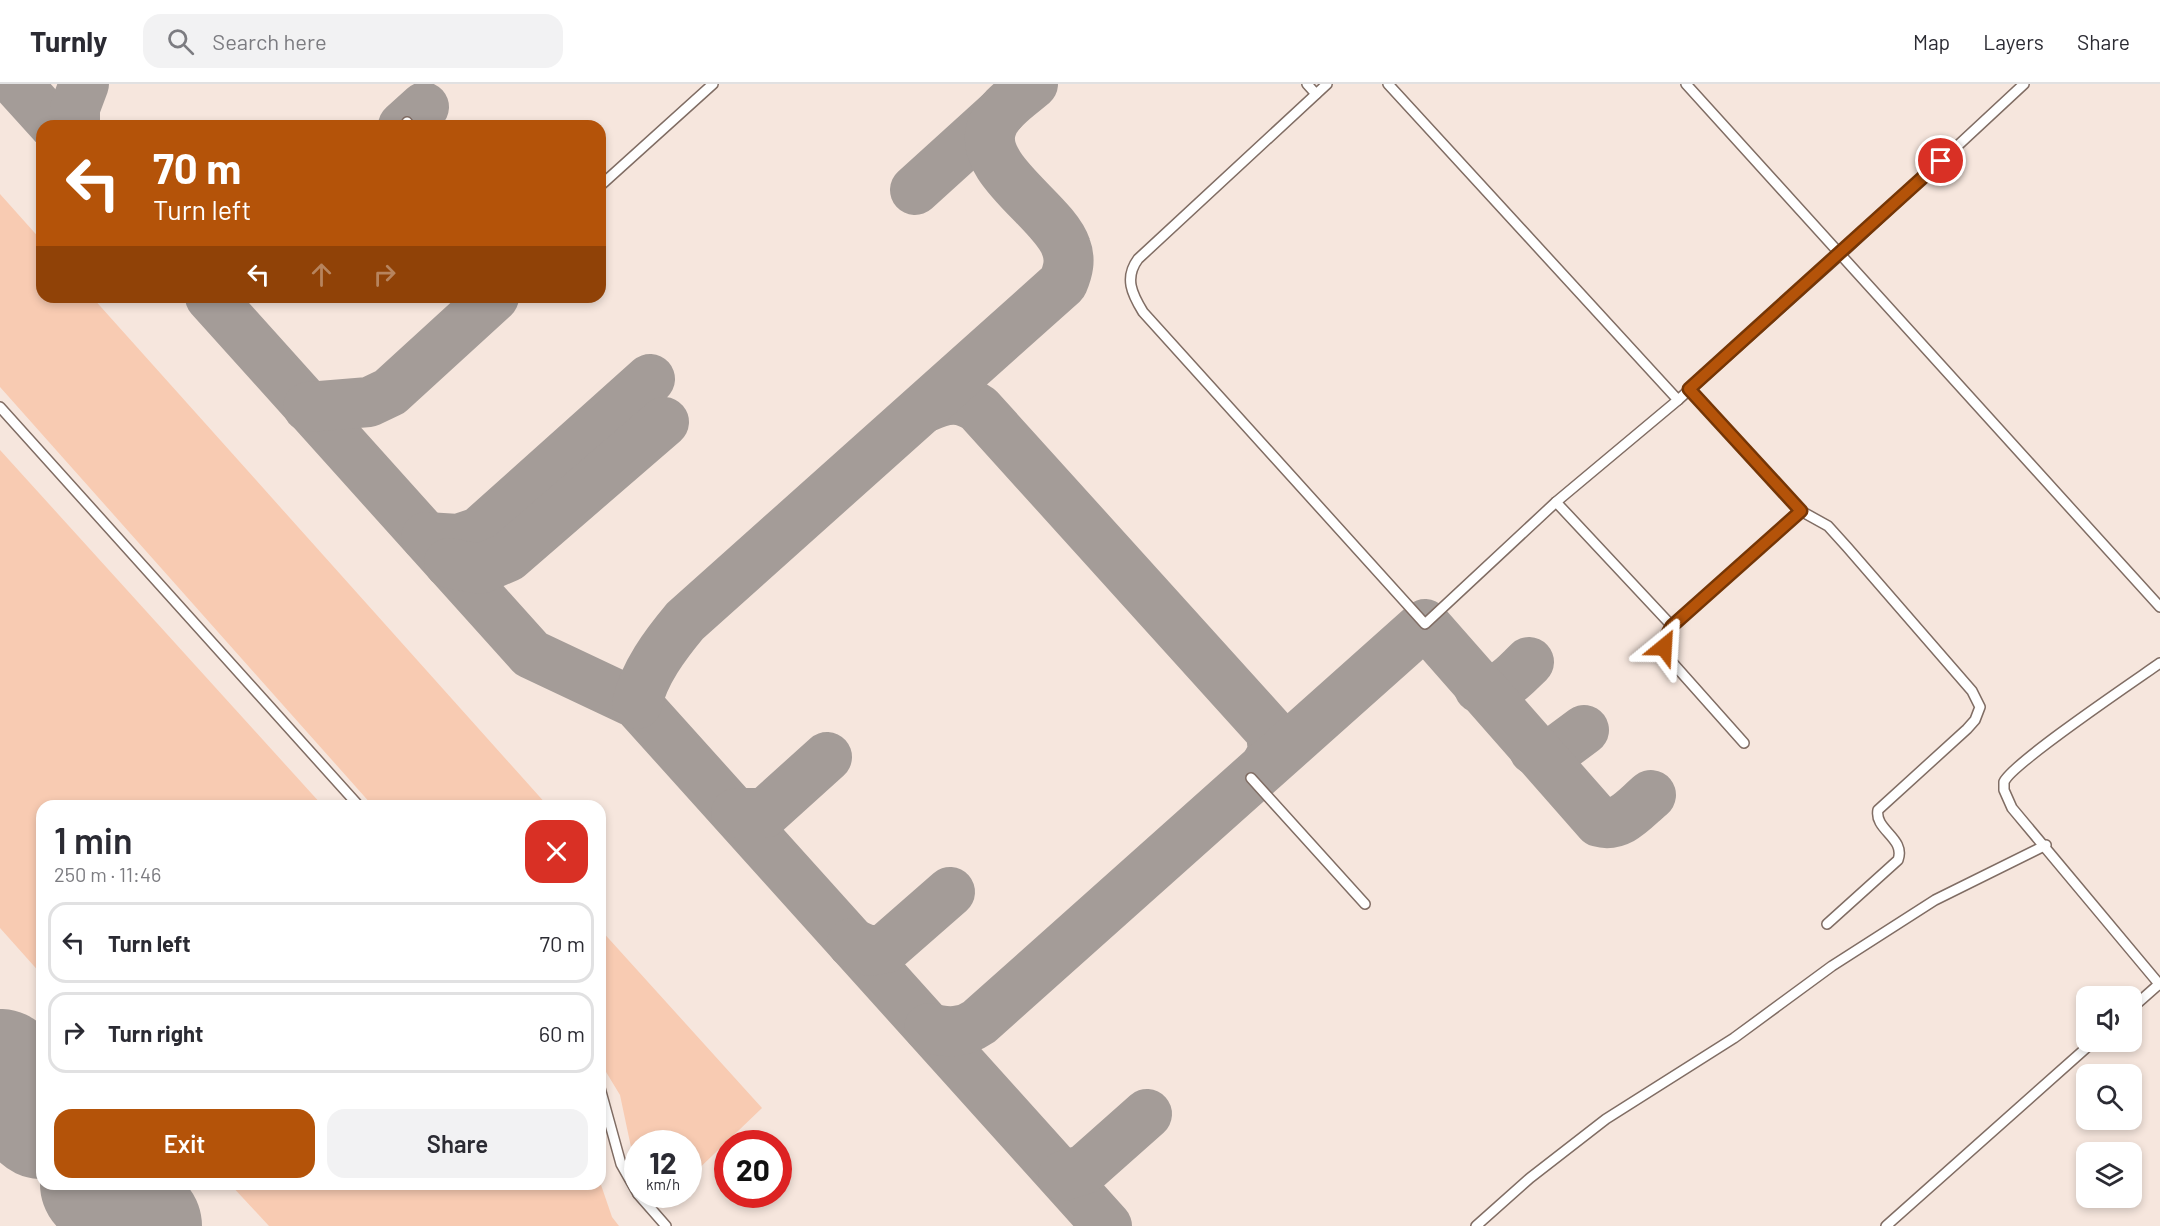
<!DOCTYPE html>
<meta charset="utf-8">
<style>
body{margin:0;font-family:Barlow,sans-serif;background:#f2f2f3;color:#2b2b33;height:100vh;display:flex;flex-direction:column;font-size:22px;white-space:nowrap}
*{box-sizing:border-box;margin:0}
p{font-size:20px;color:#7c7c81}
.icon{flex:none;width:33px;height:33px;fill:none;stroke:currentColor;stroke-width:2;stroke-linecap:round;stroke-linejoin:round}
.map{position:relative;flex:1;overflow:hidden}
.sheet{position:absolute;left:36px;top:716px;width:570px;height:390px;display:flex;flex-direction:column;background:#fff;border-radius:18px;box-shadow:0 3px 9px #0003}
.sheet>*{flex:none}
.guide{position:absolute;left:36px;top:36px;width:570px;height:183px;border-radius:18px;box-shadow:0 3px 9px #0003;background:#b45309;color:#fff;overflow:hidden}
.controls{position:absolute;left:2076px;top:902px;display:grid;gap:12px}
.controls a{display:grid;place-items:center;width:66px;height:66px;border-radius:12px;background:#fff;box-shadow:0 3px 9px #0003;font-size:30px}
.speed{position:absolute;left:624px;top:1046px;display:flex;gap:12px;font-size:30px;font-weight:700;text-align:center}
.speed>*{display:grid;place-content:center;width:78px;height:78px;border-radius:50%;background:#fff;box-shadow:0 3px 9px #0003;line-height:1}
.speed small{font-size:15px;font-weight:400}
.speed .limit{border:9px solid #d22;background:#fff;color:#111}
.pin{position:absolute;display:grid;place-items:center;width:51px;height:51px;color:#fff;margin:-26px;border:3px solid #fff;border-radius:50%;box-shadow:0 2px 6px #0007}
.me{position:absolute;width:66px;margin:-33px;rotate:27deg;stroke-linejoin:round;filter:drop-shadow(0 0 4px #0008)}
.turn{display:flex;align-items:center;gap:21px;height:126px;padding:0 18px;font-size:27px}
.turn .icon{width:78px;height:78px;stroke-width:2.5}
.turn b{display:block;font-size:42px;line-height:51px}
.lanes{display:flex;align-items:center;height:57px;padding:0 18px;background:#0003;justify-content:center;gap:30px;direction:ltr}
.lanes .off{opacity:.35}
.round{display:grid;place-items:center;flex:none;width:63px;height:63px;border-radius:18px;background:#f2f2f3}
.summary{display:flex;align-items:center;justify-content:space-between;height:102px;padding:0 18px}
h1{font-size:36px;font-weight:600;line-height:45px}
.button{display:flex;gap:12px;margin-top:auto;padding:12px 18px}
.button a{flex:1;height:69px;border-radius:18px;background:#b45309;color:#fff;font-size:24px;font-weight:600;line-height:69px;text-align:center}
.button a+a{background:#f2f2f3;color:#2b2b33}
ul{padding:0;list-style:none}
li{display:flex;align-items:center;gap:18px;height:81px;margin:0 12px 9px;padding:0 6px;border:3px solid #e1e1e2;border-radius:18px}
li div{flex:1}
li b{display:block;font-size:22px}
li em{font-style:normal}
header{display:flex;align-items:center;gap:36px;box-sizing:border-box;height:84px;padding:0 30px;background:#fff;border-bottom:2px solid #e1e1e2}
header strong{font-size:28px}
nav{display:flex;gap:33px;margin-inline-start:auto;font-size:21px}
.search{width:420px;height:54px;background:#f2f2f3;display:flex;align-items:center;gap:15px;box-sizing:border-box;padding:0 21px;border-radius:18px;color:#7c7c81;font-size:22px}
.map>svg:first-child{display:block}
.built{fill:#f6e6dd;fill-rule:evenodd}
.green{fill:#f8cbb2}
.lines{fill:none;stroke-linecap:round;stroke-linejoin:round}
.taxiway{stroke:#a49c98;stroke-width:50}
.runway{stroke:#a49c98;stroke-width:124}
.service-casing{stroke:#806d64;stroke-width:12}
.service{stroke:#fff;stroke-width:9}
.route-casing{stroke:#753606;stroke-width:15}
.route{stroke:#b45309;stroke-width:10}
</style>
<header>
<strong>Turnly</strong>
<div class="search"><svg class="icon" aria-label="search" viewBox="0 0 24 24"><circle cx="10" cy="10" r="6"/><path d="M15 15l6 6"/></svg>Search here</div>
<nav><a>Map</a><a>Layers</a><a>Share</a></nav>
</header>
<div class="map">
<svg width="2160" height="1142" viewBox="0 0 2160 1142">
<rect width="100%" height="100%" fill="#fcf3ef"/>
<path class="built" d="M0,0H2160V1142H0ZM42,42H600V213H42ZM42,722H600V1100H42ZM2086,912H2132V957H2086ZM2086,990H2132V1035H2086ZM638,1059H688V1110H638ZM728,1059H778V1110H728ZM2086,1068H2132V1113H2086Z"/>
<g class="green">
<polygon points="0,110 42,157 42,213 92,213 547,721 372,721 0,303"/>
<polygon points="0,366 322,721 42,722 42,891 0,844"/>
<polygon points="600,845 762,1024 689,1094 688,1059 638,1059 637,1086 635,1082 620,1011 600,978"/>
<polygon points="600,1098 612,1133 619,1142 269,1142 230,1100"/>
</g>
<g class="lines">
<g class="taxiway">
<polyline points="17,0 55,42"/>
<polyline points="75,42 75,24 84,0"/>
<polyline points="403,42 424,23"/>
<polyline points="915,106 1001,28"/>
<polyline points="210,213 531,570 637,620 1107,1142"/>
<polyline points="308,323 369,318 390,308 494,213"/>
<path d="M927,323C946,314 961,312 979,325L1271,648L1273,668L1267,679"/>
<polyline points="426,453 458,455 479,448 650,295"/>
<polyline points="449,479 480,485 508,473 664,338"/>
<path d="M1479,604C1502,609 1513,593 1529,578"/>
<path d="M637,620C644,589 665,561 685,537L1063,199C1068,187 1071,176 1066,163C1054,127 976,85 992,43C998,25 1019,12 1033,0"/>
<polyline points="1534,666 1553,669 1584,646"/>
<polyline points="736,729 765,729 827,673"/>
<polyline points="852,859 870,867 886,864 950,808"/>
<path d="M929,944C948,949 963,949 979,938L1425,540L1599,738C1621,744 1635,724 1651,711"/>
<polyline points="1063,1092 1085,1085 1147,1030"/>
</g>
<g class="runway">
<polyline points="0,987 42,1033"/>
<polyline points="102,1100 140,1142"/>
</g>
<defs>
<g id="service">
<polyline points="1307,0 1316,10"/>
<path d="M1327,0L1138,175C1124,194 1132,210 1143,228L1425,540L1556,418L1678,316L1841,170L2024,0"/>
<polyline points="1388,0 1678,316"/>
<polyline points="1686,0 2160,523"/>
<polyline points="407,38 410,42"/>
<polyline points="600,102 713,0"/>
<path d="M1690,305L1801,427L1828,442L1847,463L1972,607L1980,623L1975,636L1967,645L1878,726C1874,746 1906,754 1898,776L1827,840"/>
<polyline points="0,323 359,722"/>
<polyline points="1556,418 1672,542"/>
<path d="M2160,579C2136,596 2011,680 2004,698V706L2012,724L2160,901"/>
<polyline points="1744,659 1671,577 1666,570 1663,556 1672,542 1801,427"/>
<polyline points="1251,694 1365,820"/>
<polyline points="2132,924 2159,900"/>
<polyline points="600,1004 621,1080 638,1110"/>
<polyline points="638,1110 666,1142"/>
<polyline points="1476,1142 1530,1094 1606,1035 1734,954 1832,882 1935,816 2046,761"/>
<polyline points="1886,1142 2094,957"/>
</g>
</defs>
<use href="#service" class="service-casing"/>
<use href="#service" class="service"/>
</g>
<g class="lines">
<defs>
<polyline id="route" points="1664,563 1664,556 1672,542 1801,427 1689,305 1941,77"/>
</defs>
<use href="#route" class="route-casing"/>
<use href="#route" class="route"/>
</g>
</svg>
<div class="controls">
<a><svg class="icon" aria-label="sound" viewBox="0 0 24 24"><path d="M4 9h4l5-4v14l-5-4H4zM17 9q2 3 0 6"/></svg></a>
<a><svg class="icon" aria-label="search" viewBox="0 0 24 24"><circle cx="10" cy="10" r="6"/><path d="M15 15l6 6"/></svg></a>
<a><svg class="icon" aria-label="layers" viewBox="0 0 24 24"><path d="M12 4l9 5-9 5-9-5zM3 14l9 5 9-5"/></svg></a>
</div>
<div class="speed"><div>12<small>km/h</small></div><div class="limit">20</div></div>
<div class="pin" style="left:1941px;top:77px;background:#d93025"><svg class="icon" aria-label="arrive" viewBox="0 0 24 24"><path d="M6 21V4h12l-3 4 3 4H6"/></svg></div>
<svg class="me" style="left:1664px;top:563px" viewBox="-20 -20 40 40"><path d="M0-17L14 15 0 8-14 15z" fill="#b45309" stroke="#fff" stroke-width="4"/></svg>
<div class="guide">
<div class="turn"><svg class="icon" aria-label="left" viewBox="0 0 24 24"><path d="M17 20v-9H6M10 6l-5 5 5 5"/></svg><div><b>70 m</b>Turn left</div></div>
<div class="lanes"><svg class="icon" aria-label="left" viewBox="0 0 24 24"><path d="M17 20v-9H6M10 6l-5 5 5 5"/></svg><svg class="icon off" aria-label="ahead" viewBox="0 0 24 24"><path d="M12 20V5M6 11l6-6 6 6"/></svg><svg class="icon off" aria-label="right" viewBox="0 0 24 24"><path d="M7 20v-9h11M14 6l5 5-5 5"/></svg></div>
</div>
<section class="sheet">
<div class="summary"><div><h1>1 min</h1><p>250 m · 11:46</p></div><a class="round" style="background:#d93025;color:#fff"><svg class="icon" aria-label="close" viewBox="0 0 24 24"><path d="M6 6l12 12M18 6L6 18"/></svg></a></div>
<ul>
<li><svg class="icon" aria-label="left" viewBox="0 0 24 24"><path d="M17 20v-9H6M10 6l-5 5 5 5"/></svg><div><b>Turn left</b></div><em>70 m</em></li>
<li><svg class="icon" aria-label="right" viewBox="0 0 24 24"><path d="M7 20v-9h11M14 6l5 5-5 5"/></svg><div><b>Turn right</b></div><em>60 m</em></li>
</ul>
<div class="button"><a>Exit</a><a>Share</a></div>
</section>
</div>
